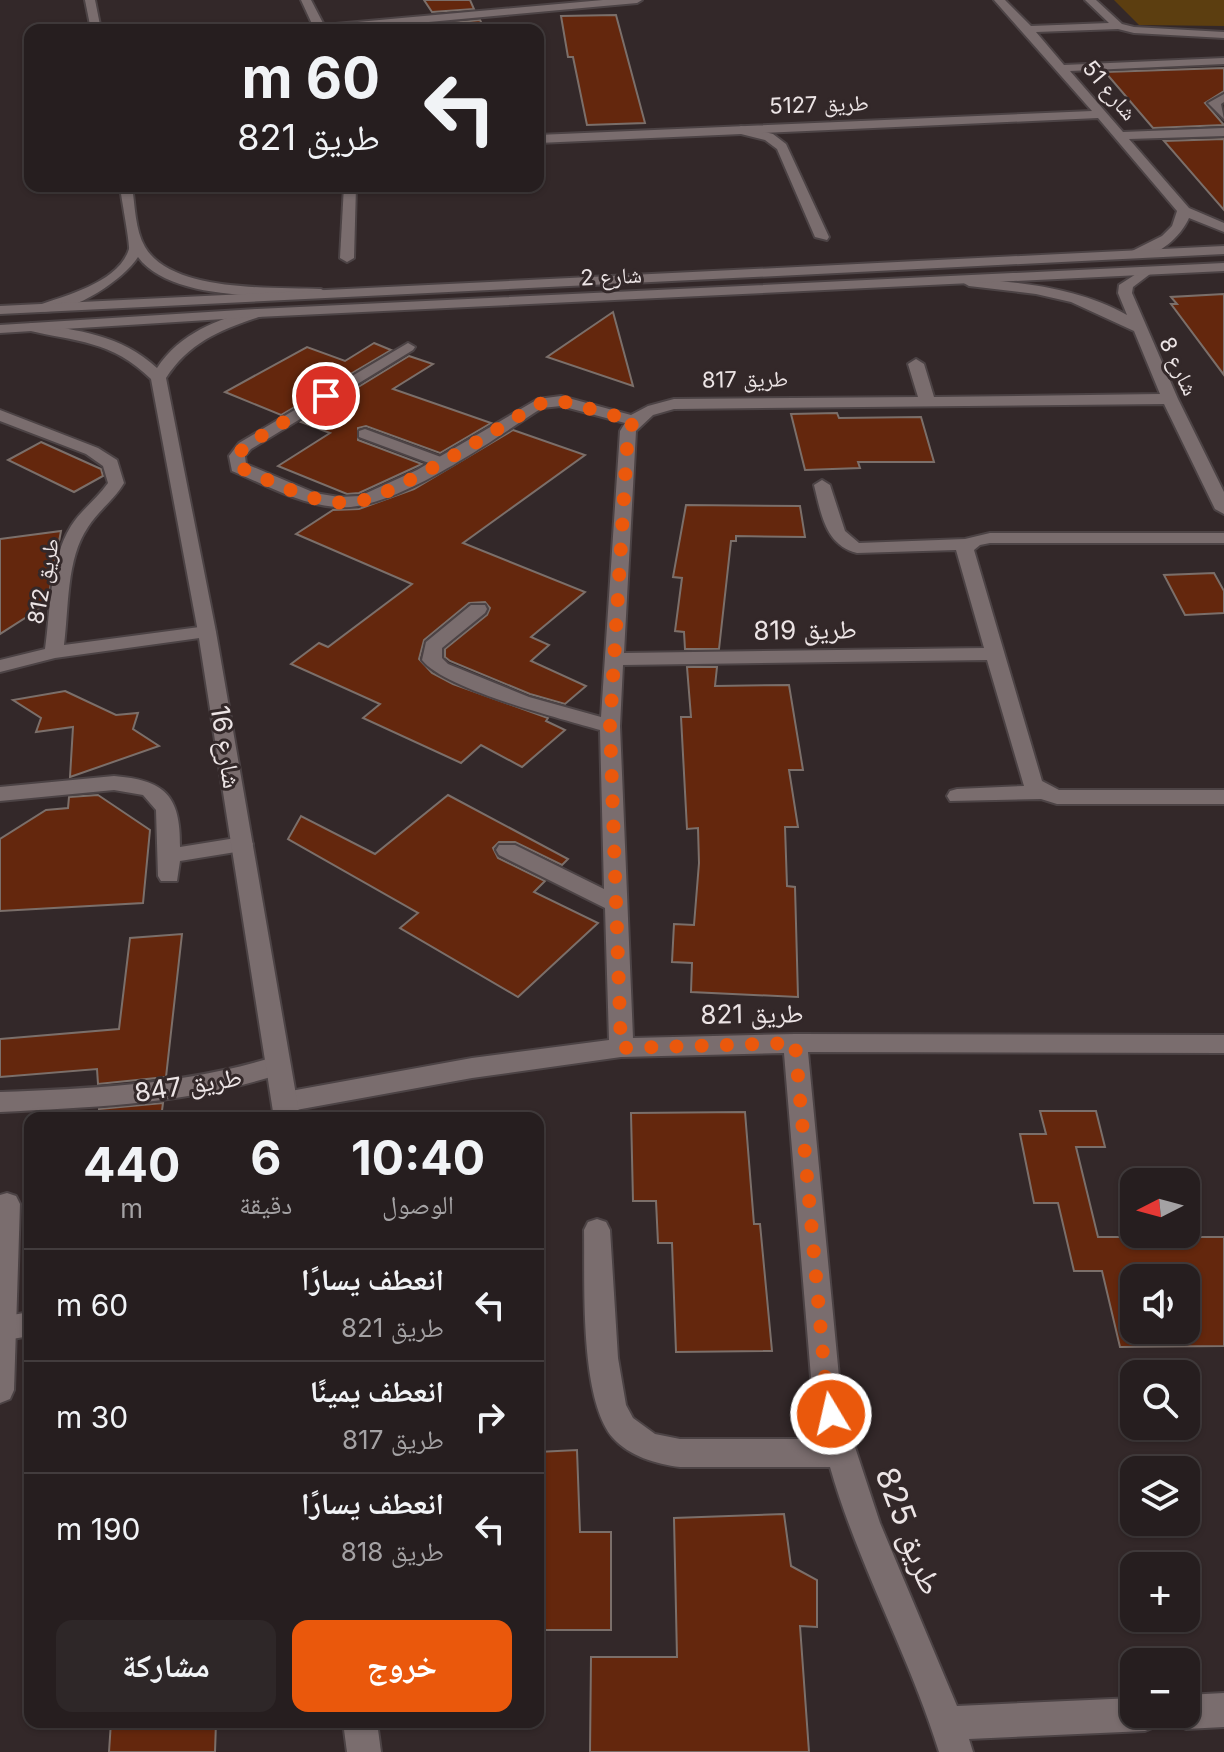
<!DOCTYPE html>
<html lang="ar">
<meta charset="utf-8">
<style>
body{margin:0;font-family:Inter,"Noto Naskh Arabic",sans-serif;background:#2e2728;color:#f1f3f6;direction:rtl;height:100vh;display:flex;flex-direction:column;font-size:30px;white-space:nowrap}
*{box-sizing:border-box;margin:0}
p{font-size:26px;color:#a4a2a4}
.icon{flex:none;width:44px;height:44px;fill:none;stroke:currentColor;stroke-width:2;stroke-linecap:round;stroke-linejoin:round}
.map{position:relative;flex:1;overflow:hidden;direction:ltr}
.sheet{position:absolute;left:24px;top:1112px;width:520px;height:616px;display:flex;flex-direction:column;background:#261e1f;border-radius:16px;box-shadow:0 2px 6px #0004,0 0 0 2px #423c3d;direction:rtl}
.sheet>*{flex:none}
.top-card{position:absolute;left:24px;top:24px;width:520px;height:168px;border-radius:16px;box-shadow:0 2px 6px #0004,0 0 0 2px #423c3d;direction:rtl;background:#261e1f;color:#f1f3f6;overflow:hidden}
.needle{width:52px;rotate:264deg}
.controls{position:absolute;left:1120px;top:1168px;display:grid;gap:16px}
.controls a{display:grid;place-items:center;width:80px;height:80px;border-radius:16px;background:#261e1f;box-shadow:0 2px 6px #0004,0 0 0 2px #423c3d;font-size:40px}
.pin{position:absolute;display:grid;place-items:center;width:68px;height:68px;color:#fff;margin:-34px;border:4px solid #fff;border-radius:50%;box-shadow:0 2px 8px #0007}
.me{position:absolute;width:88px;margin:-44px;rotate:351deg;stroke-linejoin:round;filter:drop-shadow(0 0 6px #0008)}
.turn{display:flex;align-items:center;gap:28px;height:168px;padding:0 32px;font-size:36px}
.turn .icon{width:104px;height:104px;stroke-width:2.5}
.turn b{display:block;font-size:56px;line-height:68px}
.eta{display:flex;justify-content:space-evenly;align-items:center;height:136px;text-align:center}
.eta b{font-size:48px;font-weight:700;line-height:56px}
.button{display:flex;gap:16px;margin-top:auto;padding:16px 32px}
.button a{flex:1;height:92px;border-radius:16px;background:#ea580c;color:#fff;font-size:32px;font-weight:700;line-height:92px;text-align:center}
.button a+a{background:#2e2728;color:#f1f3f6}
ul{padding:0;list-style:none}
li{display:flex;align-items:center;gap:24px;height:112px;padding:0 32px;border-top:2px solid #423c3d}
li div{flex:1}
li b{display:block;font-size:30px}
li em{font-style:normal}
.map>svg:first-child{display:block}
.green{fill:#5c3e10}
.building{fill:#64270d;stroke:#7b6f6a;stroke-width:2;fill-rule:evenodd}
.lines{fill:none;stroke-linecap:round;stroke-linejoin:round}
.service-casing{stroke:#4c4345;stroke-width:4}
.minor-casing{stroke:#4c4345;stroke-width:4}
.tertiary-casing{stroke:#4c4345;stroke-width:4}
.secondary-casing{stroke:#4c4345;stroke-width:4}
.service{fill:#7a6d6e;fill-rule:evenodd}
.minor{fill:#7a6d6e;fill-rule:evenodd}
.tertiary{fill:#7a6d6e;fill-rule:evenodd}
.secondary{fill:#7a6d6e;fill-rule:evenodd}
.route{stroke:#ea580c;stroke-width:14;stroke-dasharray:0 25.2}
.labels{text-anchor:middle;stroke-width:6;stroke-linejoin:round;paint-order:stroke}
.far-street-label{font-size:22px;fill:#ece4e5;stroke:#332829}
.street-label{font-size:26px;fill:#ece4e5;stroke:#332829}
.near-street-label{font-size:32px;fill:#ece4e5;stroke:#332829}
</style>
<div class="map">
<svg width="1224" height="1752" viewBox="0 0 1224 1752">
<rect width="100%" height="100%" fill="#332829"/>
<polygon class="green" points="1114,0 1224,0 1224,26 1139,25"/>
<g class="building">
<polygon points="424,0 470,0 474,9 432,12"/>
<polygon points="616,15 645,123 587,125 573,57 568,57 561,16"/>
<polygon points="480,20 485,30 444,30 440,24"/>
<polygon points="1224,68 1224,91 1205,103 1224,125 1153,128 1105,72"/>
<polygon points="1224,139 1224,210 1164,141"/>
<polygon points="1224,294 1224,375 1171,304 1177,304 1171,297"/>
<polygon points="613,312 633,386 547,357"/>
<polygon points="374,343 391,350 281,415 225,392 307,347 345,361"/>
<polygon points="409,356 433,364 393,389 491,423 440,453 366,426 358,428 358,440 422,464 359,493 347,494 278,466 330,433 301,422"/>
<polygon points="837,413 839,418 921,417 934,462 858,462 860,468 805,470 791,414"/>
<polygon points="513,430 585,455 463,543 585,592 531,637 549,645 531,661 586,686 565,704 530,694 450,661 445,657 445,649 487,615 490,608 485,602 469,603 424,640 419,659 432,673 453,684 548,718 546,721 565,730 522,767 481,745 461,763 363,718 380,704 291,664 319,643 328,647 412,584 296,534 333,510 359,509 414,489"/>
<polygon points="41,442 101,469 103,476 74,492 8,460"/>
<polygon points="686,505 800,506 805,537 736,536 736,541 731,541 719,649 685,649 684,632 675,631 682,578 673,577"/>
<polygon points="61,531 47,604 0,634 0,539"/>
<polygon points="1214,573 1224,591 1224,613 1185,615 1164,575"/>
<polygon points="687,667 717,667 715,686 789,685 803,770 789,770 798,827 785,827 787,886 795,887 798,997 691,992 692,963 672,962 674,924 694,925 699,863 698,828 687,829 681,717 691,717"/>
<polygon points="65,691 116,715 138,713 133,729 159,746 70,777 73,727 36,732 41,718 13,700"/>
<polygon points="98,795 150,830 143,903 0,911 0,839 46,810 68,808 69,797"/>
<polygon points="448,795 568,859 562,865 515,842 499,842 493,848 498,858 545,881 534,892 598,923 518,997 400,928 418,913 288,839 301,816 375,854"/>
<polygon points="182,934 166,1077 98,1084 97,1069 0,1077 0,1039 119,1029 130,938"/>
<polygon points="163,1103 161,1118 99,1118 99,1109"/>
<path d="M1040,1111H1096L1105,1147H1076L1098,1237H1224V1346L1120,1347L1102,1271H1074L1058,1203H1034L1020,1134H1046ZM1134,1278H1186V1330H1134Z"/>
<polygon points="745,1112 754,1224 760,1224 772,1351 676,1352 672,1243 658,1243 656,1201 633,1201 631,1113"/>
<polygon points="577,1450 580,1532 611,1532 611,1630 538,1630 538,1452"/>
<polygon points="784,1514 791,1566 817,1580 817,1627 800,1626 809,1752 590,1752 591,1657 677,1657 674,1518"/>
<polygon points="111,1722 216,1722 215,1752 109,1752"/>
</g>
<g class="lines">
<defs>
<g id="service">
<polygon points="538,86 544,89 542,92 538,93"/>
<polygon points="741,126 773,134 786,144 829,237 827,240 815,237 777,149 765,140 737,133 735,130"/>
<polygon points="344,186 356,186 354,258 347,262 340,258"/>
<polygon points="365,429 449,460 451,463 449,466 437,466 359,437 359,431"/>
<path d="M114,776C164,780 181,795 180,847L242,837L250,839L253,844L250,849L242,851L180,861L177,881H161L158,876L156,810L143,795L114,790L0,801V787Z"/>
<polygon points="30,1312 30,1336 0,1341 0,1317"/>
</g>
<g id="minor">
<polygon points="85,0 95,0 101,30 91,30"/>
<polygon points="301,0 311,0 324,25 603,0 642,0 637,3 342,30 302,30 313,26"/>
<path d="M994,0H1005L1031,26L1109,23L1085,0H1096L1122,24L1134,27L1224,32V38L1134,33L1118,29L1036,32L1064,65L1224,58V64L1070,71L1123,132L1224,128V136L1129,139L1189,208L1224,223V232L1189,218C1180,238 1155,260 1132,257V251L1162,236L1172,226L1177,211L1098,118L538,143V135L1092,111Z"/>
<polygon points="1224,94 1224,102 1221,104 1224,119 1208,103"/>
<path d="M120,186H132C135,205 135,230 145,247C172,293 274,287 321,289L328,293L321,297C272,296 170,301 138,257C123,281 68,316 39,311V305C67,295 119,282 129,249C130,243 121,197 120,186Z"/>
<path d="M1147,267L1154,271L1133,287L1132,293L1178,399L1224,492V514L1215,509L1164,404L674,409L653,415L636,431L624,653L984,648L956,550L857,553C825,545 821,513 814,485L822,480L830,485L845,531L859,543L965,539L990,533H1224V543H990L980,545L974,550L1042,781L1059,790H1224V804H1057L1041,799L950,801L947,796L950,791L957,789L1024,786L987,660L623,665L620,726L633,1038L795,1034L1224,1035V1053L808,1052L839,1377L851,1435L880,1523L957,1706L1134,1698V1714H1162L1157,1726L1145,1731L969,1739L973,1752H939C909,1655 858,1565 830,1467H680C656,1464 629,1456 613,1438C579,1399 585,1281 584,1230L588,1222L597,1219L606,1222L610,1230L618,1358L626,1405L633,1418L655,1434L680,1439H823L811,1377L784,1053L621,1057L472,1078L285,1112L276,1109L272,1102L276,1095L285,1092L472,1058L609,1040L605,908L499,855L496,850L499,845H515L604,889L600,730C562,719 444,689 422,660L426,642L471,605H485L487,609L485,613L442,648V658L448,664L529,697L601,717L620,431L625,423L561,406L542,408C493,439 393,513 335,507C299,504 266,485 232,471L229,456L239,443L408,343L415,347L413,350L251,449L245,456L246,464L315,493L339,497L360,496L417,470L538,399L561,396L631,415L648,406L674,399L918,397L908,364L916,359L924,364L934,397L1160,394L1134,331L1071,302L1036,294L969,286L962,282L969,278C1023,283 1079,288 1127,315L1118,293L1119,285Z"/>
<path d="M0,410L98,448L117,460L124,483C114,500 98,511 88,527C66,559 69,608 64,645L207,626L216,632L214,636L55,658L0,672V660L45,649C51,609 49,561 71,526C81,510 97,499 108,483L103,466L86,454L0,421Z"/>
<path d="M277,1056L286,1058L289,1065L286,1072C192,1104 98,1107 0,1112V1092C97,1088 184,1085 277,1056Z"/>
<polygon points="7,1193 16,1196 20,1204 14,1390 10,1399 0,1403 0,1195"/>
<polygon points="1224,1693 1224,1727 1186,1729 1174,1724 1170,1714 1186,1714 1186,1695"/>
</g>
<g id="tertiary">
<path d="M257,309L264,313L262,316C222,329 189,342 166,378L216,632L300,1118H274L198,632L151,379C111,340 77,342 26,330L24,327L31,323C77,330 122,335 157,368C180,333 218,319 257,309Z"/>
<polygon points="343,1722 377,1722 381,1752 347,1752"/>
</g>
<g id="secondary">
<polygon points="1224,246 1224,254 0,314 0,306"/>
<polygon points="1224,263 1224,271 257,317 0,333 0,325 257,309"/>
</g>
</defs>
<use href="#service" class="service-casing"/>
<use href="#minor" class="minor-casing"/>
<use href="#tertiary" class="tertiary-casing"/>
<use href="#secondary" class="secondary-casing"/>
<use href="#service" class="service"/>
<use href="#minor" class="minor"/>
<use href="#tertiary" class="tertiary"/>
<use href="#secondary" class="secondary"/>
</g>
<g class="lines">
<path class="route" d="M326,396L245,446L237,456L238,467C273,481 315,507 354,502C372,500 390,490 406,482C451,459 494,431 538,404L561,401L634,421L628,431L610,726L621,1048L795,1043L825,1377L831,1414"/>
</g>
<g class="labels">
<g class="far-street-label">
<text transform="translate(1110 90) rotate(50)" y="8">شارع 51</text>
<text transform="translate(819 104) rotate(-2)" y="8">طريق 5127</text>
<text transform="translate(611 276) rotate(-3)" y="8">شارع 2</text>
<text transform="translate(1179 366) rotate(65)" y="8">شارع 8</text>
<text transform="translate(745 379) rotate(-1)" y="8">طريق 817</text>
<text transform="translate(43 581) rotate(-79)" y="8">طريق 812</text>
</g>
<g class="street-label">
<text transform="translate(805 630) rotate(-1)" y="9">طريق 819</text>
<text transform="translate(226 747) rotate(81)" y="9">شارع 16</text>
<text transform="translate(752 1014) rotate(-1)" y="9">طريق 821</text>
<text transform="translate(188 1085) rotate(-9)" y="9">طريق 847</text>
</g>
<g class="near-street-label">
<text transform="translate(909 1531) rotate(69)" y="11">طريق 825</text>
</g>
</g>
</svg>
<div class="controls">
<a><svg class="needle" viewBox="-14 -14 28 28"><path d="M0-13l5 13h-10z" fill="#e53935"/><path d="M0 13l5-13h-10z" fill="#a4a2a4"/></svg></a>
<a><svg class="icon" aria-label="sound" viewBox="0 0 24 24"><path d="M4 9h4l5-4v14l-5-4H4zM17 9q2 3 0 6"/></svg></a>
<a><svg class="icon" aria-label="search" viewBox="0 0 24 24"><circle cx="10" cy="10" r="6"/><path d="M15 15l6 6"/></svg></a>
<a><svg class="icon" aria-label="layers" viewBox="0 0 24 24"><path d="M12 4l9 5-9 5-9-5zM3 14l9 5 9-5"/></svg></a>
<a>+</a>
<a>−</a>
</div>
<div class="pin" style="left:326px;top:396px;background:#d93025"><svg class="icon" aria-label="arrive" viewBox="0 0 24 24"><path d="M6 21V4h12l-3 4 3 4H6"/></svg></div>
<svg class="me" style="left:831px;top:1414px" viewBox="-20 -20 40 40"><circle r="17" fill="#ea580c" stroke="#fff" stroke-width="3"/><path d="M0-11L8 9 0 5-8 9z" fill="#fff"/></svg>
<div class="top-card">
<div class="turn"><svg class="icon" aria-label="left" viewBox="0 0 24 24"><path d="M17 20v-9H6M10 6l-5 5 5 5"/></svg><div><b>60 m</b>طريق 821</div></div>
</div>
<section class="sheet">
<div class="eta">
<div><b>10:40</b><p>الوصول</p></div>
<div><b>6</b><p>دقيقة</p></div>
<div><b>440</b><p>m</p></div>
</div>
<ul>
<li><svg class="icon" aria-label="left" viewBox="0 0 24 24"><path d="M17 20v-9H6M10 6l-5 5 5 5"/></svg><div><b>انعطف يسارًا</b><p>طريق 821</p></div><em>60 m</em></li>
<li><svg class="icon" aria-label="right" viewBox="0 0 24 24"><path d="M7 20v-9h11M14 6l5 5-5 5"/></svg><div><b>انعطف يمينًا</b><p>طريق 817</p></div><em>30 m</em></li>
<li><svg class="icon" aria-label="left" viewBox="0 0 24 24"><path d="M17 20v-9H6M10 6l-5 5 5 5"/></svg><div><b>انعطف يسارًا</b><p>طريق 818</p></div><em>190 m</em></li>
</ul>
<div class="button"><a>خروج</a><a>مشاركة</a></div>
</section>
</div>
